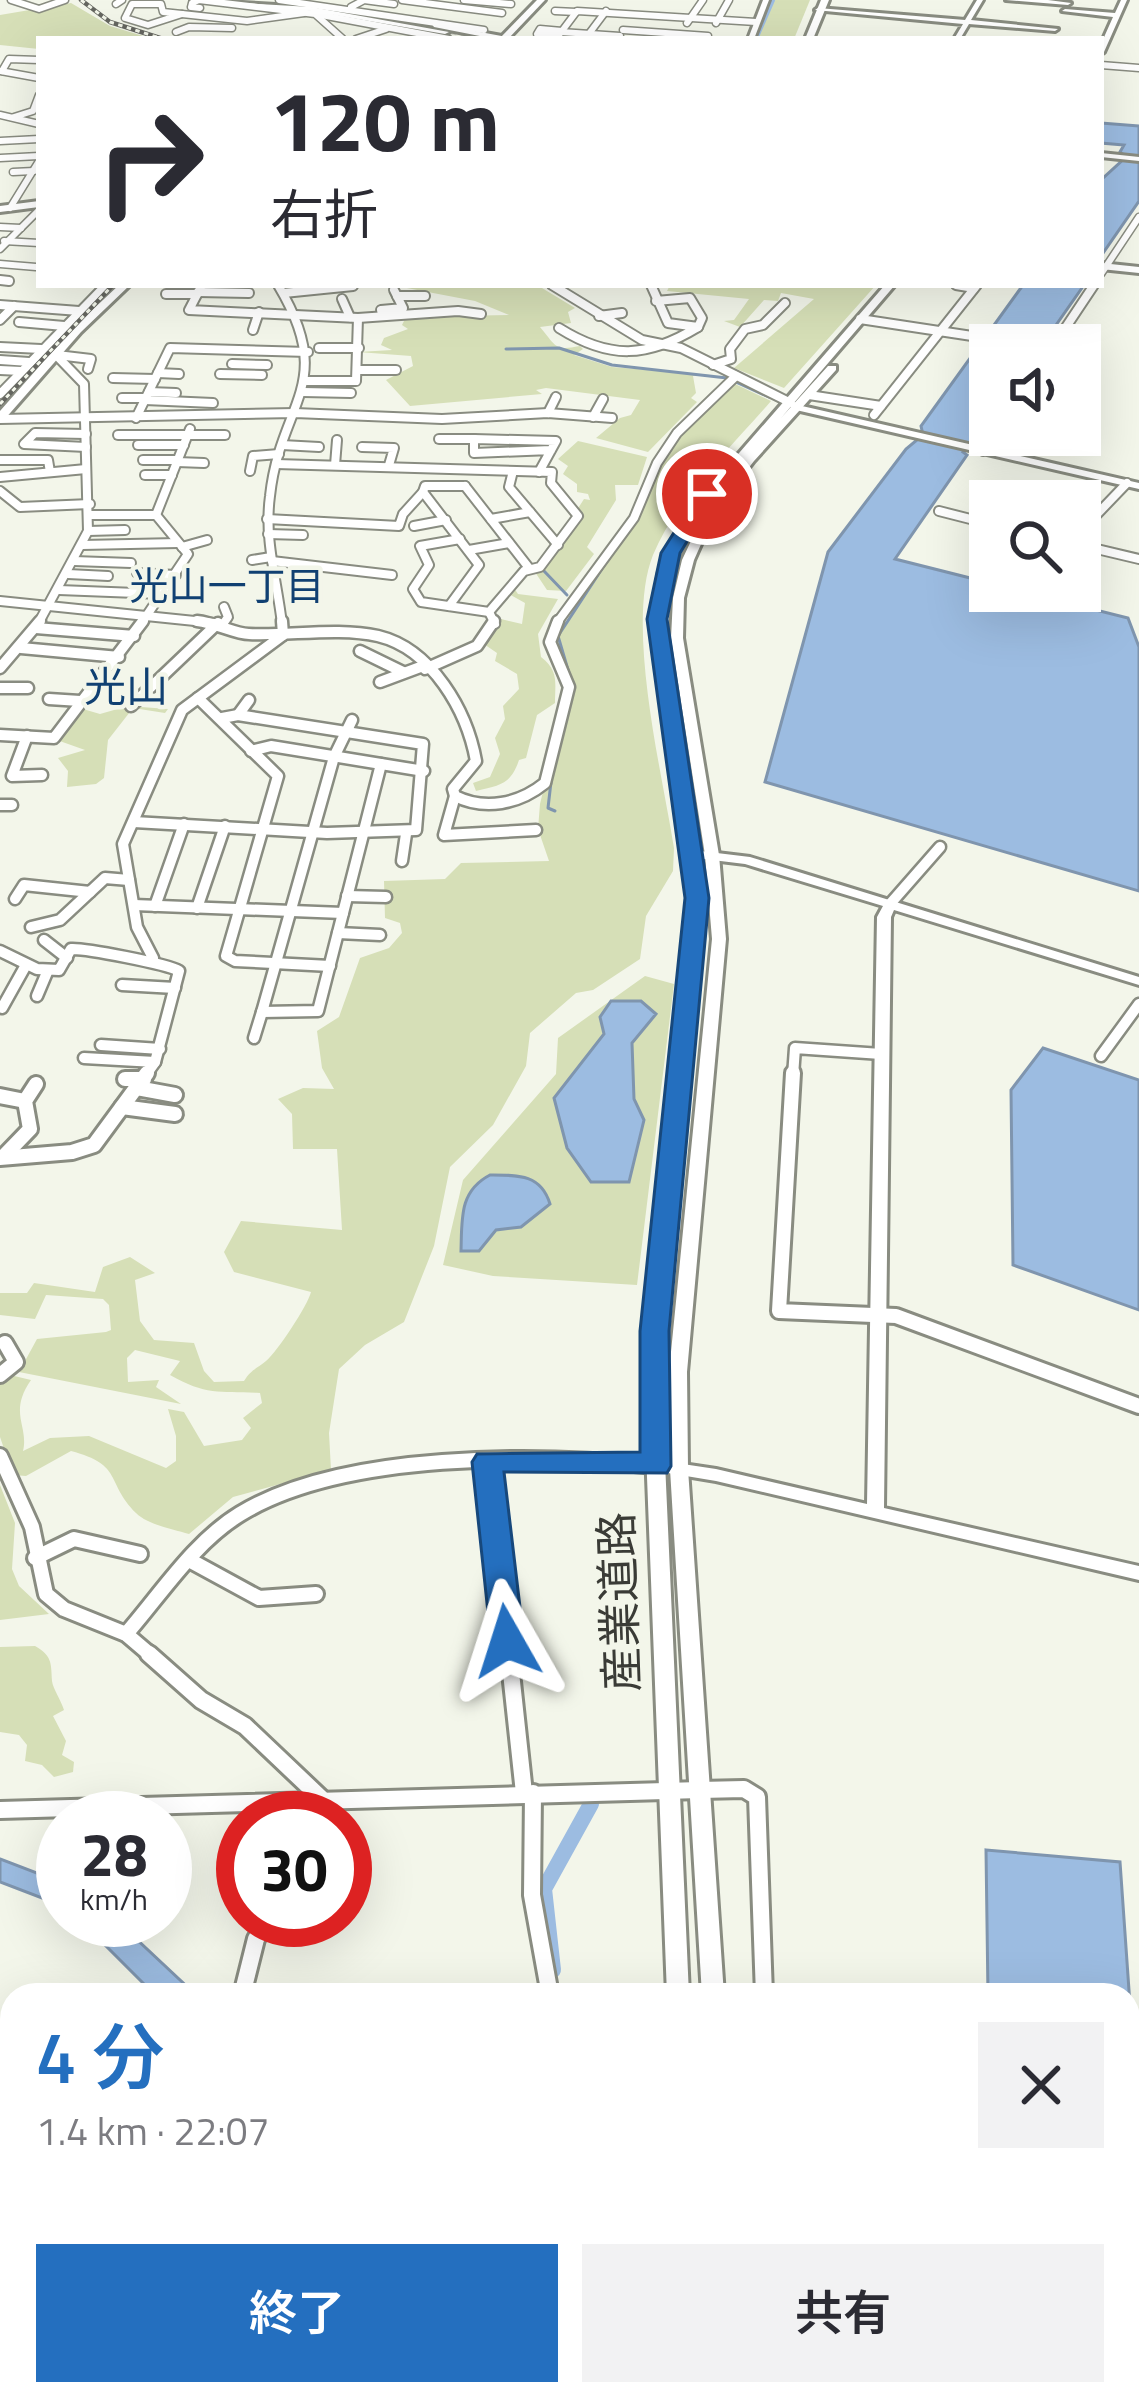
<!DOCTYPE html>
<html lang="ja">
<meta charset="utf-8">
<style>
body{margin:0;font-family:"Titillium Web","Noto Sans JP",sans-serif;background:#f2f2f3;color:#2b2b33;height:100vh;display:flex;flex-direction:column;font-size:45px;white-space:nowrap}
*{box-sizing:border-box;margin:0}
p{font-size:39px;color:#7c7c81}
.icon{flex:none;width:66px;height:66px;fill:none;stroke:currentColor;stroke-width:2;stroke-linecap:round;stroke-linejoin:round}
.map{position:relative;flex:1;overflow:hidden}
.side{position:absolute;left:0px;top:1983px;width:1140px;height:423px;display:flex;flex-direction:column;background:#fff;border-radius:36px 36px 0 0;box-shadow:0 12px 48px #0002}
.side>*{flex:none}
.hud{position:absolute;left:36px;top:36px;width:1068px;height:252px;border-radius:0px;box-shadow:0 12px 48px #0002;background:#fff;color:#2b2b33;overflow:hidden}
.buttons{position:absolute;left:969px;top:324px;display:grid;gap:24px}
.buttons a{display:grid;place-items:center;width:132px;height:132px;border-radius:0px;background:#fff;box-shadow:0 12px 48px #0002;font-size:60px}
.speed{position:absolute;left:36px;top:1791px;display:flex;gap:24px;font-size:60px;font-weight:700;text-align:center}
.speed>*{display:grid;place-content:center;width:156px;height:156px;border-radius:50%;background:#fff;box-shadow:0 12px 48px #0002;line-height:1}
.speed small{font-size:30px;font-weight:400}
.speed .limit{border:18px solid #d22;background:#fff;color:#111}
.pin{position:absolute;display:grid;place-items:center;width:102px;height:102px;color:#fff;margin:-51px;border:6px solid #fff;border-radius:50%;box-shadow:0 3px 12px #0007}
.me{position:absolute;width:132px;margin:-66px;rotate:354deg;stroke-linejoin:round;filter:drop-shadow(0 0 9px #0008)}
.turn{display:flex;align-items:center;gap:42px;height:252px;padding:0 36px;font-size:54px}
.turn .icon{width:156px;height:156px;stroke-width:2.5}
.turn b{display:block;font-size:84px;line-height:102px}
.round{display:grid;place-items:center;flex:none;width:126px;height:126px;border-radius:0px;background:#f2f2f3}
.headline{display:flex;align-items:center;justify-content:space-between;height:204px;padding:0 36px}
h1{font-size:72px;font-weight:600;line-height:90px;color:#246fbf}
.cta{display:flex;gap:24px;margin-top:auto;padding:24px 36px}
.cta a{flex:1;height:138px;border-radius:0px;background:#246fbf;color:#fff;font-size:48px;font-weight:600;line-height:138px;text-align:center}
.cta a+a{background:#f2f2f3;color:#2b2b33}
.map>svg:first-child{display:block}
.green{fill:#d6dfb7}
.water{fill:#9cbce1;stroke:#7f95ae;stroke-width:3}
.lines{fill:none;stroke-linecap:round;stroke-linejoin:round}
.stream{stroke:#7f95ae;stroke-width:3}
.canal-far1{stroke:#9cbce1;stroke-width:6}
.canal{stroke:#9cbce1;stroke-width:16}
.secondary-tunnel{stroke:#ced1c6;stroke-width:8;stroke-dasharray:8 4.5;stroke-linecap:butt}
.minor-far4-casing{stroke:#898c81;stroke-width:9}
.minor-far3-casing{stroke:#898c81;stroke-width:12}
.minor-far2-casing{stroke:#898c81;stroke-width:15}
.minor-far1-casing{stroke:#898c81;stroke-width:20}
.minor-casing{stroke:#898c81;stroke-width:22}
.tertiary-casing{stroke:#898c81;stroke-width:6}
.secondary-casing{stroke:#898c81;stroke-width:6}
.primary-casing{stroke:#898c81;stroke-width:6}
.trunk-casing{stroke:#898c81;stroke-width:6}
.minor-far4{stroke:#fff;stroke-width:6}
.minor-far3{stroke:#fff;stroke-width:8}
.minor-far2{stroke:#fff;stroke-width:10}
.minor-far1{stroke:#fff;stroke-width:14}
.minor{stroke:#fff;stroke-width:16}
.tertiary{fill:#fff;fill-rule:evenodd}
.secondary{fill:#fff;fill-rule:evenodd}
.primary{fill:#fff;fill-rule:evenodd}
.trunk{fill:#fff;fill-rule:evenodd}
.rail-casing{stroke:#656660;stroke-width:4.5}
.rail{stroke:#f3f6ea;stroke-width:3;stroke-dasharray:4.5;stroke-linecap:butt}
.route{fill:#246fbf;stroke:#17487c;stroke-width:3}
.labels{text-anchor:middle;stroke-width:9;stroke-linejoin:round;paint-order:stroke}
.far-neighbourhood-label{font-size:39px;fill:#104072;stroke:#f3f6ea}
.far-quarter-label{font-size:42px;fill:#104072;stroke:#f3f6ea}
.street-label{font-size:45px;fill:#3a3b36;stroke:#f3f6ea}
</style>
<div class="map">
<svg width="1139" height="2405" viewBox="0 0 1139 2405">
<rect width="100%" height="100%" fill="#f3f6ea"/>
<g class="green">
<polygon points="770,0 810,0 794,39 754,39"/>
<polygon points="71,3 110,26 153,39 39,39 39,49 0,45 0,15"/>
<path d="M391,285H537L575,308L568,312L571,323L540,327C557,347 554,351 580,346L583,349L574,355L612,367L710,375L693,376L696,393L691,398L697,402L648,452L596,438L620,418L631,415L640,400L546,388L536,390L542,394L410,406L386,380L413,366L411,356L358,352L392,350L381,345L384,338L408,329L402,325L406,317L509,315L475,301Z"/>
<polygon points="670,285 876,285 784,388 734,368 814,299 781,293 778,301 764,300 740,327 724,321 734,320 749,299 667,291"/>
<path d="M733,383L771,401C731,448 677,497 653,555C625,625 662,772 674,848L673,871L646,916L640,959L593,990L576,993L530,1033L526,1066L493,1125L450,1167L434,1246L404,1322L365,1345L339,1369L329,1433L331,1470L233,1497L189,1534C173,1529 148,1525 136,1513C105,1482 124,1465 71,1451L26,1476L13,1475L0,1437V1381L10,1375L31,1380C8,1413 29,1426 23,1451L50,1438L89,1436L166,1468L176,1461V1436L168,1409L184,1412L204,1446L242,1440L251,1428L243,1418L262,1403L260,1393C220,1391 207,1396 170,1375L180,1361L135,1350L127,1358L128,1382L159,1380L156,1387L181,1404L19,1372L37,1339L106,1332L111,1330L109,1305L103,1299L46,1295L35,1319L0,1315V1293H27L34,1283L95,1292L103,1267L130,1257L155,1273L135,1280L140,1321L154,1340L194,1343L204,1371L214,1382L244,1381C251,1370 256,1369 266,1361C277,1352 308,1305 311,1292L234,1272L224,1252L241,1221L342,1230L337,1149H293L292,1114L278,1099L303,1088L334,1089L322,1068L317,1031L339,1017L360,958L389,948L402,933L400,923L385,918L384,881L445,879L461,863L549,861L538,829L540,804L568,688L554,640L642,503L656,463L688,423Z"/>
<polygon points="578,441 647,457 638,485 615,485 616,500 587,547 594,554 566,591 547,590 533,569 546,567 545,560 584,499 590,500 588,494 577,492 577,484 563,474 568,466 558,459"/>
<path d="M514,588L518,594L558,599L538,634L541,657C559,671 555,682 555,703L537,715L526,758L519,760C511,784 501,785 476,791L473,783L490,777L500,754L495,738L505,719L503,706L519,689L517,674L495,661L497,653L478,640L501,619L522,624L525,603L507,593Z"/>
<polygon points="128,706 168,709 165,713 133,708 108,740 104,778 96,784 67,787 68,771 58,758 85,750 54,739 76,707 100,714"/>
<polygon points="645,976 674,984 637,1285 493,1276 443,1265 463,1180 556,1074 558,1038"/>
<polygon points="0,1485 15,1523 12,1569 19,1586 49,1614 0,1620"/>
<path d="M35,1646C52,1656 51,1662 52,1681C53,1689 61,1700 64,1710L53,1716L66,1741L62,1755L74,1762L73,1772L54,1777L42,1765L25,1761L27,1745L19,1735L0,1732V1647Z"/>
</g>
<g class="water">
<polygon points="1101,123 1139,126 1139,201 1101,256 1101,180 1126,157 1120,152 1124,145 1101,143"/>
<polygon points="1023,285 1084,285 1042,345 990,345 990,422 963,452 967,455 895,559 990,583 990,591 1020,591 1128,618 1139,647 1139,891 765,782 828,552 906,449 923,435 921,426"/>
<polygon points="611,1001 641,1001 656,1014 632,1043 634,1099 644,1120 629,1182 591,1182 567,1148 554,1098 604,1034 600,1017"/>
<polygon points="1043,1048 1139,1080 1139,1310 1013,1265 1011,1090"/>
<path d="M490,1175C518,1175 541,1174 550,1204L521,1227L496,1230L479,1251H461C462,1219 459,1191 490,1175Z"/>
<polygon points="986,1850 1120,1862 1139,2133 1139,2405 956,2405 956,2394 1128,2394 1128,1995 988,1995"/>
<polygon points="0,1859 63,1883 63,1906 0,1882"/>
<polygon points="80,1920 116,1920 196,1995 155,1995"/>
</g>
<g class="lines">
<g class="stream">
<polyline points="506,349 559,348 612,365 727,378 769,397"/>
<polyline points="544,571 567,595"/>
<polyline points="571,680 558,636 613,552"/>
<polyline points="551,782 548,808 555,811"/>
</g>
<polyline class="canal-far1" points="755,39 772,0"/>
<polyline class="canal" points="553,1970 544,1889 591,1804"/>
<polyline class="secondary-tunnel" points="449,30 501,39"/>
<defs>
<g id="minor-far4">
<polyline points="11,0 39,9 65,0"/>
<polyline points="279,0 484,30"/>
<polyline points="402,0 502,13"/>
<polyline points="464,0 511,4"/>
<polyline points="116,4 122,0"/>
<polygon points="132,4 161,4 163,12 182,14 148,25 125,18"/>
<polyline points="351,7 364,0 394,4"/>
<polyline points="200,8 191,7 192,3 199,0 315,14 343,39"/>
<polyline points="555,11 576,12"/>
<polyline points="182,14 247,21 304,13"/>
<polyline points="316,14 449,39"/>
<polyline points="687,23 703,0"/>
<polyline points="716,23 729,0"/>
<polyline points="623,30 708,36"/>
<polyline points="176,32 189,27 232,28"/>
<polyline points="561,32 620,36"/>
<polyline points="559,36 537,34 540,29 562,31"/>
<polyline points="356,39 386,29"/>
<polyline points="556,39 577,11 756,22"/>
<polyline points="585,39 606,11"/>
<polyline points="1101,65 1139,68"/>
<polyline points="0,71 39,78"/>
<polyline points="2,71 9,59 39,60"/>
<polyline points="0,115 39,124"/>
<polyline points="14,117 33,111 39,95"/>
<polyline points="0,141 39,139"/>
<polyline points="0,158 39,156"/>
<polyline points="13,172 34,171"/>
<polyline points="10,208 39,161"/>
<polyline points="0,227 21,228"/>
<polyline points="4,241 39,243"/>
<polyline points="0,249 39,210"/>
<polyline points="0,264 36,267"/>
<polyline points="1101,274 1139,217"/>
</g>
<g id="minor-far3">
<polyline points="0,280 9,281"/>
<polyline points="202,285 189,310 358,318 458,311 481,314"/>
<path d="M278,285C338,385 280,402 270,496C264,540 277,580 282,624"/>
<polyline points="552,285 642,340 681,348 787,401"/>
<polyline points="956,285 974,288"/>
<polyline points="198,292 249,293"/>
<polyline points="284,293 353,286"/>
<polyline points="166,294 197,294"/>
<polyline points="397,296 425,296"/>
<polyline points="342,299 350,317"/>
<polyline points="656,301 690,298 702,318 698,327"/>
<polyline points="0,305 79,311"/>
<polyline points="382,314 381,310 403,308 394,290"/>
<polyline points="599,316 622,313"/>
<polyline points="860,319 972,336"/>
<polyline points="0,320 14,306"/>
<polyline points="19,322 64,326"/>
<path d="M559,328C610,360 647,358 698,327L668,323L651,285"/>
<polyline points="253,330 259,312"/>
<polyline points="1054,345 1094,285"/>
<polyline points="0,347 41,349"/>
<polyline points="319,348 359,348"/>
<polyline points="57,355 91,359 88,369"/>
<polyline points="0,360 29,362"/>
<polyline points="232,364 267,365"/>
<polyline points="713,365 731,359 730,349 745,329 763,325 785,303"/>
<polyline points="0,370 21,371"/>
<polyline points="357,370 396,370"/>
<polyline points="158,373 179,374"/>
<polyline points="220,374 262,375"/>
<polyline points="113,378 155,379"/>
<polyline points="307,381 356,381 358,318"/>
<polyline points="149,392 176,393"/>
<polyline points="303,392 351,393"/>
<polyline points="0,394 106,285"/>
<polyline points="809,395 881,406"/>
<polyline points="122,398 146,398"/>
<polyline points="145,400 213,403"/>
<polyline points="548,413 556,397"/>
<polyline points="874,415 977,285"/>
<polyline points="593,417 603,399"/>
<polyline points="136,418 170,348 308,352"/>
<polyline points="0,419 295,413 442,419 548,413 612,418"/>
<polyline points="86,434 35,433 24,444 86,447"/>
<polyline points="118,435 225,435"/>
<polyline points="439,439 474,439"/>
<polyline points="138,445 184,445"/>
<polyline points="282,445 319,447"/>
<polyline points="362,447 394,448 389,465"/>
<polyline points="983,451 993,435"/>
<polyline points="0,460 48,460 50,472"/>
<polyline points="143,460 178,460"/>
<polyline points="177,462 204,463"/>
<polyline points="276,464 552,472 551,483 578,516 540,567 524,571 489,612 421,602 413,589 429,565 420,546 460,539"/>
<polyline points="335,465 337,440"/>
<polyline points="250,471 253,456 279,454"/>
<polyline points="513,471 509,487 558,545"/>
<polyline points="539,472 556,441 474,439 474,453 551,450"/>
<polyline points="145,475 172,475"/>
<polyline points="0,477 86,469"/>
<polyline points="465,486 529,568"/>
<polyline points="0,491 20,507 90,504"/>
<polyline points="939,511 990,524"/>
<polyline points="90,515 156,515"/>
<polyline points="156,515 190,429"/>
<polyline points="267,519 399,526 403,514 423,492"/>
<polyline points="491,519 530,512"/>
<polyline points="414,526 446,520"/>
<polyline points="88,531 125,530"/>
<polyline points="1080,532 1127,483"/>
<polyline points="268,534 303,535"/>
<polyline points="82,545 178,543"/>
<polyline points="1080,545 1139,559"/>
<polyline points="182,547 207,540"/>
<polyline points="469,550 509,543"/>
<polyline points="252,560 271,557"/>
<polyline points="74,561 131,563"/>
<polyline points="272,561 392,575"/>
<polyline points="137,573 176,575"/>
<polyline points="68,574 108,576"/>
<polyline points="59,590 162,594"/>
<polyline points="0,601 224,624"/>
<polyline points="449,606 479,565 423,492 425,486 465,486"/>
<polyline points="489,612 495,624"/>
<polyline points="38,624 88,531 84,384 56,355"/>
<polyline points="141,624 188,554 156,515"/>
<polyline points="223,624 228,617 224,607"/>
<polyline points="556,624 634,518 657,463 677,433 736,376"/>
</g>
<g id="minor-far2">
<path d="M197,621C216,623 235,634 249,634C290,636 338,627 378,636C432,649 467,711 476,761L453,789L455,796C485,811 519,804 545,783L569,687L550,642L558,621"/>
<polyline points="282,621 283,635"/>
<polyline points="36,628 134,636"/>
<polyline points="21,648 119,657"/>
<polyline points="360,651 403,672"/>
<polyline points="0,668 40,621"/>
<polyline points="425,669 477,646 494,621"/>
<polyline points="380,682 423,666"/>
<polyline points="0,688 28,688"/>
<polyline points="198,698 278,776 226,956 235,961 330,966"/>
<polyline points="49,699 80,701"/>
<polyline points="131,706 218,623"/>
<polyline points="238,715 249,700"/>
<polyline points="352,720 334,757 262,1012 318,1011 381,764"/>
<polyline points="0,735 54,738 143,621"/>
<polyline points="27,736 12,776 42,775"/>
<polyline points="251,751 271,746 424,771"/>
<polyline points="455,796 444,835 536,830"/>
<polyline points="0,805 12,805"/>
<polyline points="134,822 327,833 416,830 423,744 238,715 222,718"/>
<polyline points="402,861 406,834"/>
<polyline points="347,896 386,897"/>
<polyline points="15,899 24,885 90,892 105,878 129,880"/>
<polyline points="890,904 940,847"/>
<polyline points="134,905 343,913"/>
<polyline points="155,906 184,824"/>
<polyline points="197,908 225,826"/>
<polyline points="31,927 60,920 90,892"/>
<polyline points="338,933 380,935"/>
<polyline points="44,940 67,958"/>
<path d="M0,951L37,969L59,970L71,949C84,948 168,964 179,971L155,1062L145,1076"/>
<polyline points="153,958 137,927 123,844 182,710 283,635"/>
<polyline points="122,985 175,988"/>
<polyline points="37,996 48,970"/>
<polyline points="2,1008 26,965"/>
<polyline points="254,1038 262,1012"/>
<polyline points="101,1045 160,1049"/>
<polyline points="1101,1056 1139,1004"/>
<polyline points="84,1058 155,1062"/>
<polyline points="793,1076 795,1048 881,1054"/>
</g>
<g id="minor-far1">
<polyline points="793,1073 779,1311 896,1316 1139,1406"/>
<polyline points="125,1079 144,1079"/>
<polyline points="137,1088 175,1095"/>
<polyline points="0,1096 25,1101"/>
<polyline points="122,1107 175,1114"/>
<polyline points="3,1157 30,1129 25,1101 36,1084"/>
<polyline points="0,1158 72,1152 94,1145 147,1073"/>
<polyline points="0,1375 16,1362 5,1343"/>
<polyline points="0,1456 32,1527 46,1594 64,1609 126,1634 153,1657"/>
<polyline points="487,1462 509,1657"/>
<polyline points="35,1558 74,1539 140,1554"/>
<polyline points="191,1561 259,1598 316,1594"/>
<path d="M126,1634C161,1594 194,1542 240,1514C343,1451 538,1454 656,1466"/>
</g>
<g id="minor">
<polyline points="149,1654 201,1700 245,1726 324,1801 323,1818"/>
<polyline points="509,1654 524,1793"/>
<polyline points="700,1790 744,1789 757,1797 764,1995"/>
<polyline points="533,1793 532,1895 550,1995"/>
<polyline points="242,1995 256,1939 267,1920"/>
<polyline points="0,2123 12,2137"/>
<polyline points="0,2384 12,2375"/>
<polyline points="83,2394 83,2405"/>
</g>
<g id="tertiary">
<polygon points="763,0 769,0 754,39 748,39"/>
<polygon points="977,0 983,0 971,20 1058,29 1055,31 969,24 960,39 954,39 963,24 815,10 818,8 965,20"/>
<polygon points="1006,0 1048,0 1071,3 1068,5"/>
<polygon points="1121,0 1127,0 1104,52 1101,54 1101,44 1113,17 1062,11 1065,9 1115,13"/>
<polygon points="1101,153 1139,157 1139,161 1101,157"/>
<polygon points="1101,263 1139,267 1139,273 1101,269"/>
<polygon points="787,398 802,406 1139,483 1139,489 796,410 784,403 784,399"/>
<polygon points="692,850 750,857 1139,977 1139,985 894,910 891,917 884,1508 1139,1566 1139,1580 716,1481 650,1470 648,1466 650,1462 656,1460 716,1469 867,1504 877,917 883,906 745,864 688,857 686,854"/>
<polygon points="700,1782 707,1784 710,1790 707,1796 700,1798 0,1818 0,1802"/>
</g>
<g id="secondary">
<polygon points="191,0 311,7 449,32 445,34 311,11"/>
<polygon points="821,0 829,0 813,39 805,39"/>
<polygon points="431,23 507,37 511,39 495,39 434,27"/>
<polygon points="885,285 895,285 781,418 828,366 836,366 836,370 754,461 730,492 710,524 694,560 684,598 683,638 719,855 726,939 687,1372 688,1469 724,1995 702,1995 670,1469 669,1372 712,939 705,855 671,638 673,598 682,560 699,524 738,468 696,516 671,571 663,619 704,898 661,1373 689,1995 667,1995 643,1373 690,898 651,619 659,571 687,513"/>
<rect x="684" y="2394" width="26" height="11"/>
<polygon points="723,2394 749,2394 750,2405 724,2405"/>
</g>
<polygon id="primary" points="39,201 39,207 0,212 0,206"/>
<g id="trunk">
<polygon points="537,0 545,0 508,39 499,39"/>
<polygon points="119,285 130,285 81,332 4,420 0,421 0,411 73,328"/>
</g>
</defs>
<use href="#minor-far4" class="minor-far4-casing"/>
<use href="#minor-far3" class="minor-far3-casing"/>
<use href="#minor-far2" class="minor-far2-casing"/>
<use href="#minor-far1" class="minor-far1-casing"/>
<use href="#minor" class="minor-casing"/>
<use href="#tertiary" class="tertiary-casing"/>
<use href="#secondary" class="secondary-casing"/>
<use href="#primary" class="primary-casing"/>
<use href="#trunk" class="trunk-casing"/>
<use href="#minor-far4" class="minor-far4"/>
<use href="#minor-far3" class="minor-far3"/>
<use href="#minor-far2" class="minor-far2"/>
<use href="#minor-far1" class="minor-far1"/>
<use href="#minor" class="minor"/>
<use href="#tertiary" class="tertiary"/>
<use href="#secondary" class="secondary"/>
<use href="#primary" class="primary"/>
<use href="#trunk" class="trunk"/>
<defs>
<g id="rail">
<polyline points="81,0 110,22 163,39"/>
<polyline points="0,404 113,285"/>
</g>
</defs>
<use href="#rail" class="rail-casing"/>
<use href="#rail" class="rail"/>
</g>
<polygon class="route" points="701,490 716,494 680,553 667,619 709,898 669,1331 671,1466 667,1473 504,1472 524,1641 519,1650 507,1654 496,1650 491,1641 472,1462 477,1454 640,1452 640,1331 685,898 647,619 661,553"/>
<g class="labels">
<g class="far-neighbourhood-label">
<text x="227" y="600">光山一丁目</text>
</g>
<g class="far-quarter-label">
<text x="126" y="702">光山</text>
</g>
<g class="street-label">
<text transform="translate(619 1602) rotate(-92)" y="16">産業道路</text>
</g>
</g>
</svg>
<div class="buttons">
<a><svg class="icon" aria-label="sound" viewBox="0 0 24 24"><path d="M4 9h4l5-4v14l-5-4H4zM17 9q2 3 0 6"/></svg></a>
<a><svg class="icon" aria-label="search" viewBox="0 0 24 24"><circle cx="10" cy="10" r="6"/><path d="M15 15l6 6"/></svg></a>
</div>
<div class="speed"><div>28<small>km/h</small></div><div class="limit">30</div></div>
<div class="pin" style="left:707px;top:494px;background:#d93025"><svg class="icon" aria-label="arrive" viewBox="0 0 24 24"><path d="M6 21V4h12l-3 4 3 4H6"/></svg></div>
<svg class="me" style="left:507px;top:1641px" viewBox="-20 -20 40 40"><path d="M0-17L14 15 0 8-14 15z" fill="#246fbf" stroke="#fff" stroke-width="4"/></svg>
<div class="hud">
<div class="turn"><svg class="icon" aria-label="right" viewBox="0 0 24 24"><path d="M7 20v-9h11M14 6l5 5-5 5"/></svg><div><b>120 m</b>右折</div></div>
</div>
<section class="side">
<div class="headline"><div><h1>4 分</h1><p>1.4 km · 22:07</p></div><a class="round"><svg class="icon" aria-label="close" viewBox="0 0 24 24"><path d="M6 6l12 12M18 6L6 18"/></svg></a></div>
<div class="cta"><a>終了</a><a>共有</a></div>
</section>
</div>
